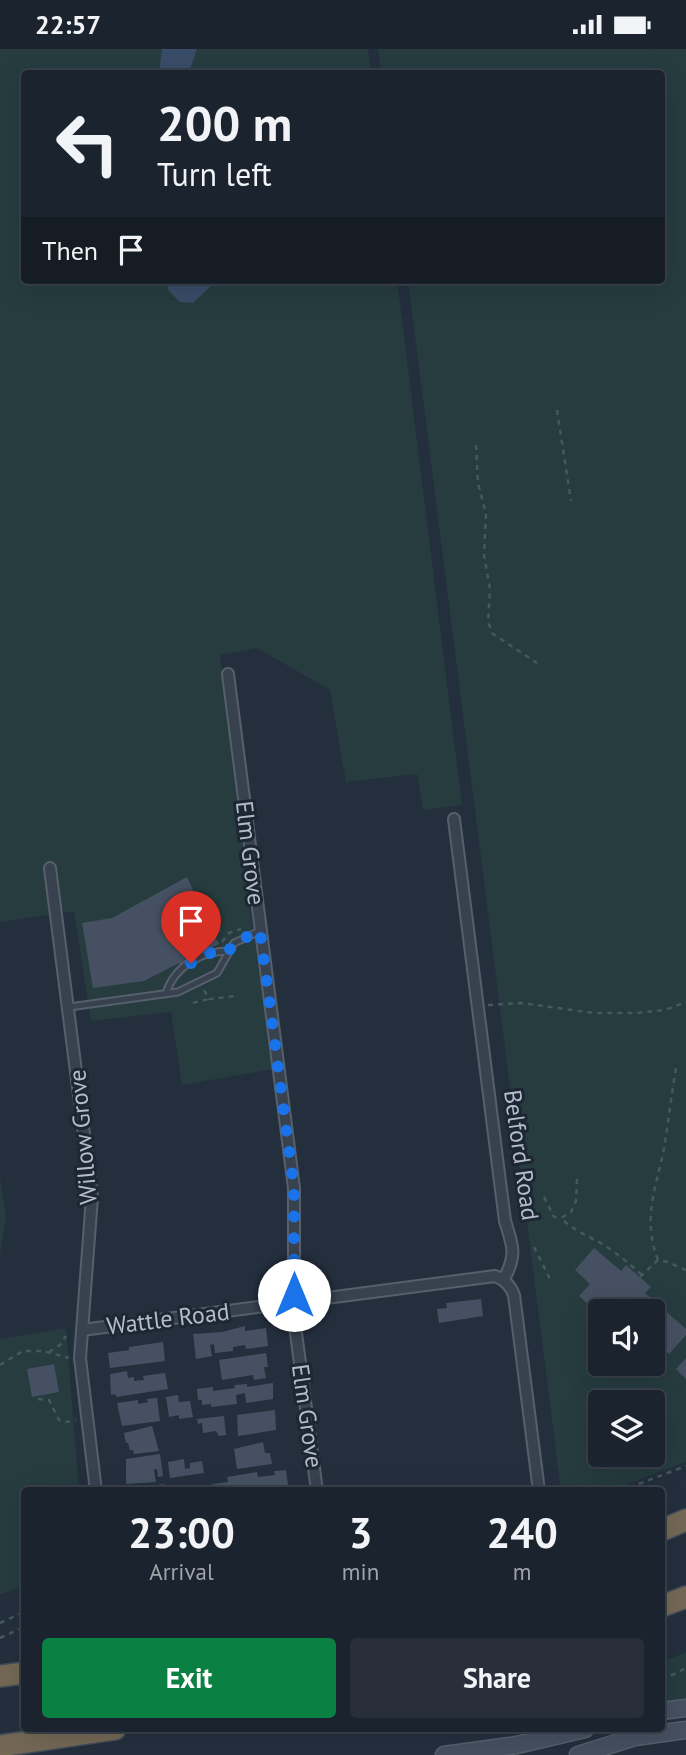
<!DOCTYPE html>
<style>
body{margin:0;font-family:"PT Sans",sans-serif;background:#282f3a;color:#f1f3f6;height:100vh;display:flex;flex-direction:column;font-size:26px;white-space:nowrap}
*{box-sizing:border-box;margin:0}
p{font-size:23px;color:#a0a4aa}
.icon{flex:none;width:38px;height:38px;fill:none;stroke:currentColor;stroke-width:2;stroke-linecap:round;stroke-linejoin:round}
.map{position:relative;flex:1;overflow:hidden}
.drawer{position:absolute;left:21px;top:1438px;width:644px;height:245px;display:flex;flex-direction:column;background:#1b232e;border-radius:7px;box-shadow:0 7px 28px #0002,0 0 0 2px #39404a}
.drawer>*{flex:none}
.hud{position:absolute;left:21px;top:21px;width:644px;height:214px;border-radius:7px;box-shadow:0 7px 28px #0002,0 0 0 2px #39404a;background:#1b232e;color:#f1f3f6;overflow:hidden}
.fabs{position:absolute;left:588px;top:1250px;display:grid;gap:14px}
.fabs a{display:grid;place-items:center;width:77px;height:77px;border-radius:7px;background:#1b232e;box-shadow:0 7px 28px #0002,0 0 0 2px #39404a;font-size:35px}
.pin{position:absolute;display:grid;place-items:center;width:60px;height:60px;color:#fff;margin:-72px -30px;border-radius:50% 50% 50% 0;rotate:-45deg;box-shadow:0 0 7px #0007}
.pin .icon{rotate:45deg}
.me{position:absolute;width:77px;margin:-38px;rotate:0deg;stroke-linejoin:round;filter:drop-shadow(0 0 5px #0008)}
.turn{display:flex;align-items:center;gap:24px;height:147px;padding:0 21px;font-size:32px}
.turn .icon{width:91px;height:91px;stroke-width:2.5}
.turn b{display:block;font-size:49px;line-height:60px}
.then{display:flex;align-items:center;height:66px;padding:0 21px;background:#0003;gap:14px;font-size:26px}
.eta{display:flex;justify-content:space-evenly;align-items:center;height:119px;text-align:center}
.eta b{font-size:42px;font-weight:700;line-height:49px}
.cta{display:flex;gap:14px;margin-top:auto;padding:14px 21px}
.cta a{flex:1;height:80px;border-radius:7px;background:#0b8043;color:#fff;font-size:28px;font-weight:700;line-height:80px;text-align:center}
.cta a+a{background:#282f3a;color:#f1f3f6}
.status{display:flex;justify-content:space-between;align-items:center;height:49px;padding:0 35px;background:#1b232e;direction:ltr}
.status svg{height:19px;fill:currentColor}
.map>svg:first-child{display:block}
.green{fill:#263c3f;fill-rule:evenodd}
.water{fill:#394c67}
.building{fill:#455162}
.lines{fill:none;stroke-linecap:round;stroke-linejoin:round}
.lane-casing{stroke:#565f6c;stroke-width:9}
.street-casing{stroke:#565f6c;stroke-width:14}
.secondary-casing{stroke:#565f6c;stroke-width:19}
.highway-casing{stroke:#434c59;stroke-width:24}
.path{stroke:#44595c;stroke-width:2.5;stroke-dasharray:5 5;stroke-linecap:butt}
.lane{stroke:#38414e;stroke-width:5}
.street{stroke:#38414e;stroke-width:10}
.secondary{stroke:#465061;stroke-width:16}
.highway{stroke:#746855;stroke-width:21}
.route{stroke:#1a73e8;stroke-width:12;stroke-dasharray:0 21.6}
.labels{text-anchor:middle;stroke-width:6;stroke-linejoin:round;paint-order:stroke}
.street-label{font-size:24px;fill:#b4bcc9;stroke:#1d2633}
</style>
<div class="status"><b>22:57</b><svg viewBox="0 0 49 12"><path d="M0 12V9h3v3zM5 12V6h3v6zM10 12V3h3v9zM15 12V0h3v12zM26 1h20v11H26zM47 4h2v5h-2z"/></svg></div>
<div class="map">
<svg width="686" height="1706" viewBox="0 0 686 1706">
<rect width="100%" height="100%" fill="#242f3e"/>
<g class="green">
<polygon points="0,0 368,0 371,24 24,24 24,231 397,231 462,756 423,761 417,725 346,733 330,641 257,599 220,606 250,861 273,1020 182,1036 171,963 91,972 74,862 0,873"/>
<path d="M378,0H686V1413L609,1442H561L408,231H662V24H381ZM600,1262H653V1314H600ZM600,1353H653V1405H600Z"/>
<polygon points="0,1129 6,1168 0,1206"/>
<polygon points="66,1279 79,1442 24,1442 24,1537 0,1545 0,1290"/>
<polygon points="686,1603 686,1650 662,1653 662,1613"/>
</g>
<g class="water">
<polygon points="162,0 197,0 189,24 159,24"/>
<polygon points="167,231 217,231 193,254 180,253 168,241"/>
</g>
<g class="building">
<polygon points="187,828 201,858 207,855 221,882 214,885 219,895 197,905 201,913 182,922 179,914 144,932 93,939 82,874 112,869"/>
<polygon points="594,1199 621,1222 626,1216 651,1238 645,1244 686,1280 686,1286 669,1305 653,1291 653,1262 600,1262 600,1266 579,1247 590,1235 575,1221"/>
<polygon points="481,1250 483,1267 439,1274 437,1260 447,1259 446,1254"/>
<polygon points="245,1277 245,1282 266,1279 268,1297 246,1300 245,1296 233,1298 233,1302 215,1304 214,1295 210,1296 212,1307 196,1310 193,1285 222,1283"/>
<polygon points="163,1293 165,1312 110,1319 108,1304 129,1301 129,1298"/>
<polygon points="266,1304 268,1318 264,1318 266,1329 254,1331 253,1326 222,1331 219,1311"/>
<polygon points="686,1309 686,1330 676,1320"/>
<polygon points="54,1315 59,1343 32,1348 27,1320"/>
<polygon points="127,1322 128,1329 134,1328 134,1332 144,1331 143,1327 165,1324 168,1340 116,1348 116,1345 111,1346 110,1325"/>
<polygon points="273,1334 273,1350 246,1354 245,1344 236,1346 237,1355 211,1358 211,1355 202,1356 202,1351 198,1351 197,1340 213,1338 213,1342 235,1339 234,1336 247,1335 247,1338"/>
<polygon points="178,1346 179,1353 190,1352 193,1368 179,1370 179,1366 169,1368 166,1348"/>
<polygon points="157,1349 160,1372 122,1377 117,1354 138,1351 138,1355 148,1353 147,1350"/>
<polygon points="275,1361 276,1381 238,1387 237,1366"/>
<polygon points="224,1367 226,1386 219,1387 216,1382 203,1384 202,1374 198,1375 197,1370"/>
<polygon points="152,1377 159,1402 134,1405 133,1401 130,1401 128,1394 126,1394 124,1384"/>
<polygon points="263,1393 265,1404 270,1404 272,1415 237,1420 234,1400"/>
<polygon points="160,1405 163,1427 158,1428 157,1420 154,1421 156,1433 126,1435 126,1410"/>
<polygon points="184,1410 185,1420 190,1419 190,1414 202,1412 204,1424 170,1429 168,1413"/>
<polygon points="286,1421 288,1436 284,1436 284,1438 261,1442 260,1437 235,1442 213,1442 212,1435 228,1433 227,1428 257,1423 258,1428 275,1426 274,1422"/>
<polygon points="164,1435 165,1442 152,1442 152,1437"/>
<polygon points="140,1436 140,1442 131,1442 130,1438"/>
</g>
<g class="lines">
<defs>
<g id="lane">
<path d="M166,944C175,917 201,902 229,902"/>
<polyline points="69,958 178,943 217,924 234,894 260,882"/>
</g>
<g id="street">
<polyline points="228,625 294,1139 294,1246 292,1254 317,1442"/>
<path d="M454,770L505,1172C513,1197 517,1206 504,1230"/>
<polyline points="50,819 92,1148 80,1309 96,1442"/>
<path d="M82,1281L495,1227C505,1231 510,1236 514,1246L539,1442"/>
</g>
<g id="secondary">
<polyline points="662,1662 686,1659"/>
<polyline points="444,1706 517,1696 585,1680"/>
<polyline points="578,1706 635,1688 686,1681"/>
</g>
<g id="highway">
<polyline points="662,1481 686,1471"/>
<polyline points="662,1557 686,1548"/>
<polyline points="0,1627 24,1624"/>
<polyline points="0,1697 115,1680"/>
</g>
</defs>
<use href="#lane" class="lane-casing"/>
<use href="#street" class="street-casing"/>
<use href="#secondary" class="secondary-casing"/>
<use href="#highway" class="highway-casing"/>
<g class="path">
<polyline points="557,361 571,452"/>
<polyline points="476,396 478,434 486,465 484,506 490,540 488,573 493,585 537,614"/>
<polyline points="222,893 229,884 241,880"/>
<polyline points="204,941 209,950 236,947"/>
<polyline points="193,954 209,950"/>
<polyline points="488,956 521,954 594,964 636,964 665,961 686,953"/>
<path d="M577,1130L576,1152L571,1163L561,1169C575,1183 590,1187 607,1198C619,1206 631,1216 642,1226"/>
<polyline points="544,1148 554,1168 561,1169"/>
<polyline points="534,1198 550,1230"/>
<path d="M658,1211C643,1172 654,1144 663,1105C668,1077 671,1048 676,1019"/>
<polyline points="640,1228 658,1211 668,1213 686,1221"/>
<polyline points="49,1303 60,1296 66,1287"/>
<polyline points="0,1316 23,1302 43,1302 69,1309"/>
<polyline points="38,1350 49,1351 59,1371 66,1373 76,1371"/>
<polyline points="620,1442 686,1417"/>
<polyline points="0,1574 24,1563"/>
<polyline points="0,1589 24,1578"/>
<polyline points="662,1631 686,1619"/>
</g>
<use href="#lane" class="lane"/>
<use href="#street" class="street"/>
<use href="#secondary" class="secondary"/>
<use href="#highway" class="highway"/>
</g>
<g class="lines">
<polyline class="route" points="191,914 214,902 229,902 233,894 260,882 294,1139 294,1246"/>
</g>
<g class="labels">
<g class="street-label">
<text transform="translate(250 804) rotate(83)" y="8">Elm Grove</text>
<text transform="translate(83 1088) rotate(-95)" y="8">Willow Grove</text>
<text transform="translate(521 1106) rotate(82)" y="8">Belford Road</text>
<text transform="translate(168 1270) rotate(-7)" y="8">Wattle Road</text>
<text transform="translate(307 1367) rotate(82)" y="8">Elm Grove</text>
</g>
</g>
</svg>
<div class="fabs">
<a><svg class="icon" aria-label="sound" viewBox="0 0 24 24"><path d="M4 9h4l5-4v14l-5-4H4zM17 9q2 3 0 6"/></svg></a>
<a><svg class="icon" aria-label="layers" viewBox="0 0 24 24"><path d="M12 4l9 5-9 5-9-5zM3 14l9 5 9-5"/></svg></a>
</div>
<div class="pin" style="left:191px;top:914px;background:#d93025"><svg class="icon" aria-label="arrive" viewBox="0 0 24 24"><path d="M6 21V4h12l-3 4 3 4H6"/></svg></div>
<svg class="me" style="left:294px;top:1246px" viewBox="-20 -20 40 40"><circle r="19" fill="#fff"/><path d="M0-13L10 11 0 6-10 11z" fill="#1a73e8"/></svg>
<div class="hud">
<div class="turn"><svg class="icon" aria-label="left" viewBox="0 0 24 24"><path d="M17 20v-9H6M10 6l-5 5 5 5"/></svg><div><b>200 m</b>Turn left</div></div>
<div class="then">Then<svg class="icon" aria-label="arrive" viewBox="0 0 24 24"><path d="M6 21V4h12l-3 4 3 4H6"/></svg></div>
</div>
<section class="drawer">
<div class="eta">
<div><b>23:00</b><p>Arrival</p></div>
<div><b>3</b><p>min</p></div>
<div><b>240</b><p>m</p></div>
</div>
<div class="cta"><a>Exit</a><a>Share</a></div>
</section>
</div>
